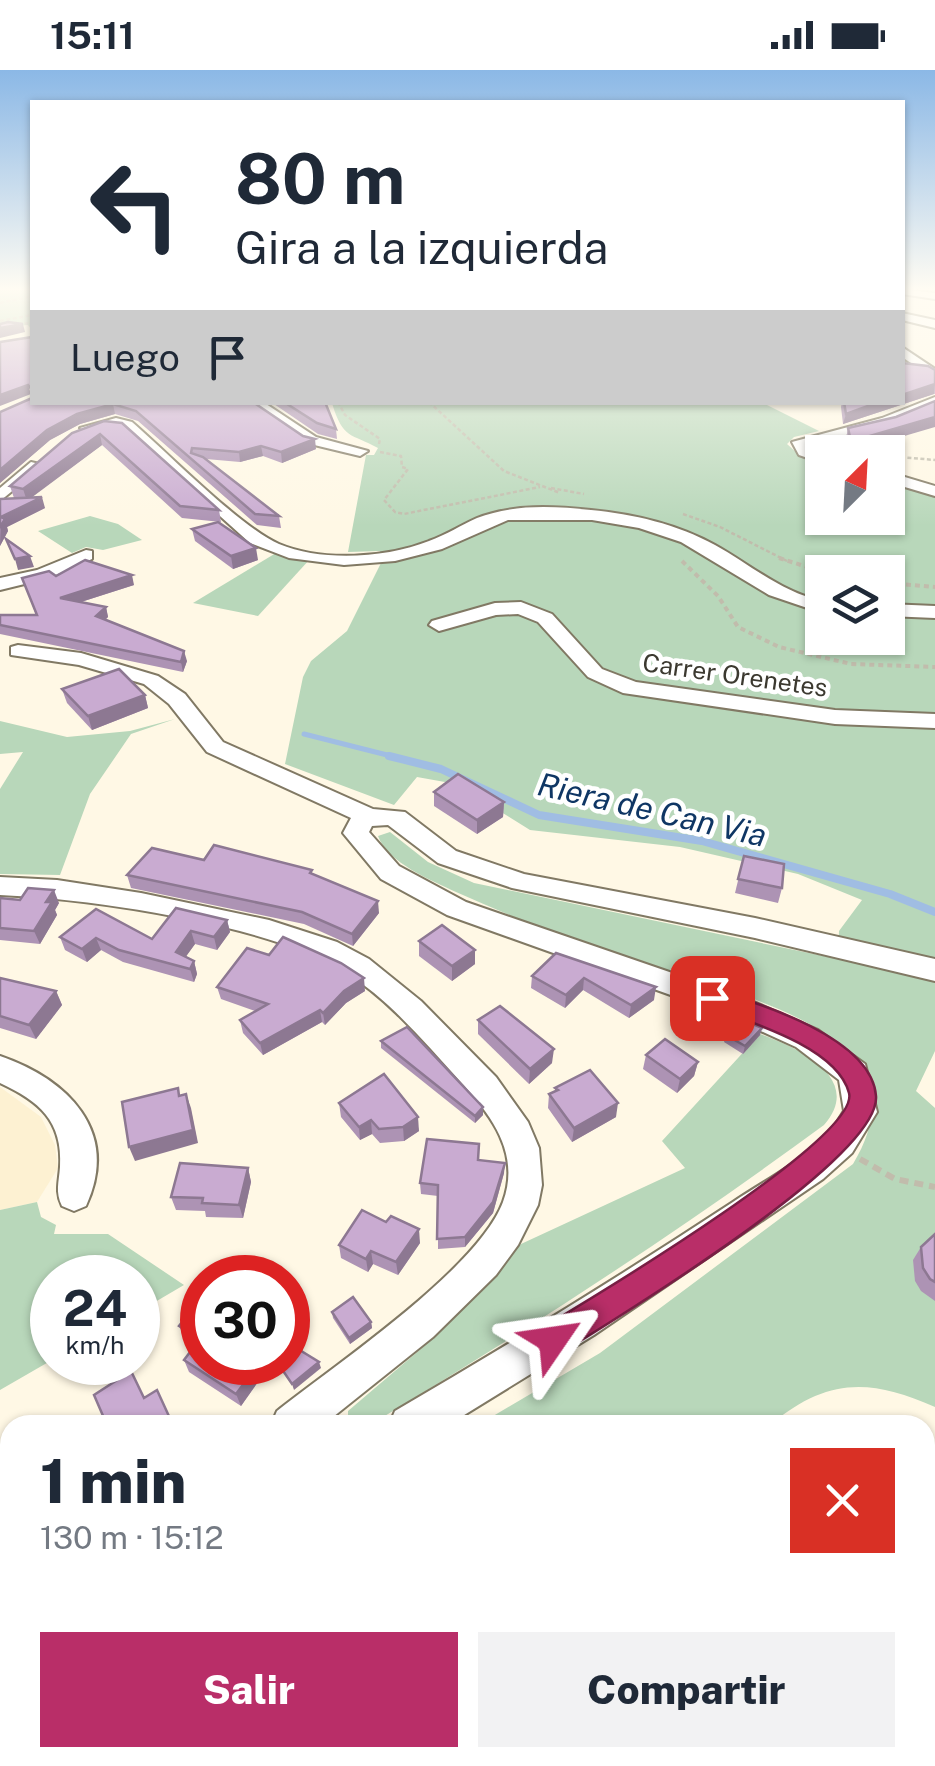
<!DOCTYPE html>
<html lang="es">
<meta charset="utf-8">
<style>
body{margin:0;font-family:"Public Sans",sans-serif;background:#f2f2f3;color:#1f2937;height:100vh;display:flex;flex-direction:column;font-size:38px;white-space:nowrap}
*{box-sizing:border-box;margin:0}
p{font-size:32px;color:#747a83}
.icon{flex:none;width:55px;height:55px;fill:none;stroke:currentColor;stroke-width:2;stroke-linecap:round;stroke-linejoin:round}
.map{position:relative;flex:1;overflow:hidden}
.sheet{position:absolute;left:0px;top:1345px;width:935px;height:352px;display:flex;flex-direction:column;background:#fff;border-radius:30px 30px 0 0;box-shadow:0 2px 8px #0004}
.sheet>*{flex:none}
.top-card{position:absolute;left:30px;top:30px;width:875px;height:305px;border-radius:0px;box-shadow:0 2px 8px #0004;background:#fff;color:#1f2937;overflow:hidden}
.needle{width:65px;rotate:24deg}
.tools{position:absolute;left:805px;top:365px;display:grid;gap:20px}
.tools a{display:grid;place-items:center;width:100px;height:100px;border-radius:0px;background:#fff;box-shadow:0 2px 8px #0004;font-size:50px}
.speed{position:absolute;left:30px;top:1185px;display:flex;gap:20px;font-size:50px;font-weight:700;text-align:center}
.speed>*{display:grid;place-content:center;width:130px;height:130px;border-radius:50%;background:#fff;box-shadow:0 2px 8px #0004;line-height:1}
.speed small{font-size:25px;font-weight:400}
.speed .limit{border:15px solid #d22;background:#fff;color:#111}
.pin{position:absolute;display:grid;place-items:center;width:85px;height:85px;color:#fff;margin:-42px;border-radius:20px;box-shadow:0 5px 15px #0006}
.me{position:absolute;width:110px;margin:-55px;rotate:58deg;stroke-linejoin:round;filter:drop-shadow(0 0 8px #0008)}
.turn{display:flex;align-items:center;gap:35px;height:210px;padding:0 40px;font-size:45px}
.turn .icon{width:130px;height:130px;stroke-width:2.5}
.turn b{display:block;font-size:70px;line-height:85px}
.then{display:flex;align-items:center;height:95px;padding:0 40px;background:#0003;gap:20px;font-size:38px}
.round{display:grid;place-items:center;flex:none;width:105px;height:105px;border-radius:0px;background:#f2f2f3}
.head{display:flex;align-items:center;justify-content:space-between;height:170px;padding:0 40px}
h1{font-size:60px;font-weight:800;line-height:75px}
.cta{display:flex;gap:20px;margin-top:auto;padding:20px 40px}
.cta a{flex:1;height:115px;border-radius:0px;background:#b92e68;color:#fff;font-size:40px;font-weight:800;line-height:115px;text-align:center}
.cta a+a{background:#f2f2f3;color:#1f2937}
.status{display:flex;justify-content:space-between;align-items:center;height:70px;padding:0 50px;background:#fff;direction:ltr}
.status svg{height:28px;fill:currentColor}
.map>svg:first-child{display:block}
.built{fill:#fdf1d2}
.green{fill:#b8d7ba;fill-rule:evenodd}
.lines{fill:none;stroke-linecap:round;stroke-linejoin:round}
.stream-far1{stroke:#a0bde3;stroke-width:5}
.stream{stroke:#a0bde3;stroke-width:8}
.minor-casing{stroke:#817964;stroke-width:4}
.path-far2{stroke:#c1bcac;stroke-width:2.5;stroke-dasharray:4 2.5;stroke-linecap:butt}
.path-far1{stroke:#c1bcac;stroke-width:4;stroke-dasharray:5 4;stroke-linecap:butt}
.path{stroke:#c1bcac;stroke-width:6;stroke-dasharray:9 6;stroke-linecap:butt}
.minor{fill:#fff;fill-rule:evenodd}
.wall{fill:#ad93b4}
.shaded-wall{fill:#8d7892}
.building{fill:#c9abd1;stroke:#8d7892;stroke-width:2.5}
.route{fill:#b92e68;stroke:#781e44;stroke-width:2.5}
.labels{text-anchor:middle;stroke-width:9;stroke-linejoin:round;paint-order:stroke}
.far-street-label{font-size:25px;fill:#3c3930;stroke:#fff}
.water-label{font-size:32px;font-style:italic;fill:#0f3664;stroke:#fff}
</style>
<div class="status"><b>15:11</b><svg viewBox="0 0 49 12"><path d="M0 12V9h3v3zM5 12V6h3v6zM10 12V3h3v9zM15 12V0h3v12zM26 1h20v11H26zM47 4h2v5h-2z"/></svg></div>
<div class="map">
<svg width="935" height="1696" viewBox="0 0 935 1696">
<rect width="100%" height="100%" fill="#fff8e5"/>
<polygon class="built" points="0,1017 41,1047 55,1075 58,1098 37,1132 0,1140"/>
<g class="green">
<polygon points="0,219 32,219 32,260 28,255 0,257"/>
<path d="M332,333H763L819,361L794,367L787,374L797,383L822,394V448H888V412L935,425V981L916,1021L935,1038V1337C869,1308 827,1308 770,1355H478L600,1283L853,1094C935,960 724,921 641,894C578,874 517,849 456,822C431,810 388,793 378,766L390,762L428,792L474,813L838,889L839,861L862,830L798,804L680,777L530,760L456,714L417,707L394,735L285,694L303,607L311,591L347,561L382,491L380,481L348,482L366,385H374L378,378C351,363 343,370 332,333ZM822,502H888V568H822Z"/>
<polygon points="90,446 118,454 142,470 103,480 86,477 72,483 38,461"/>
<polygon points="276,483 310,489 258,546 193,533"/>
<polygon points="175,649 131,664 90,724 60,805 0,804 0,719 23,682 0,684 0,651 67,667 130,661"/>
<path d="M760,964C797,977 865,1008 824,1055C677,1163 526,1261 370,1355H352L348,1351V1341L436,1266L521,1174L685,1098L662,1071Z"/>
<polygon points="37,1132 41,1147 56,1155 54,1164 108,1164 184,1215 138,1242 138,1208 52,1208 52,1290 0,1320 0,1140"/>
<polygon points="27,1688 496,1688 488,1696 14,1696"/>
</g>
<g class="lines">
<polyline class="stream-far1" points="304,664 399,688"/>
<polyline class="stream" points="389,686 441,699 539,745 702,771 890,824 935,842"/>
<defs>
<g id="minor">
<polygon points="902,219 935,223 935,229 902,224"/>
<polygon points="902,243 935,250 935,258 902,250"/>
<polygon points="902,277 935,299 935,309 902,287"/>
<polygon points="935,327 935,336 892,354 808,374 822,384 822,393 799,385 792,372 882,348"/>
<polygon points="246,332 263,332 316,367 368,381 360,386 306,373"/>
<path d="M116,348L132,352C168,383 240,457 279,474C322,492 386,488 429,471C446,465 461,455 477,448C513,434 553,436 591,440C633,444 677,454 715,475C751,495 781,522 822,531V543L769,525L681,472L639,458L592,450H508L442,479L395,491L344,495L289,488L250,473L122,358L87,362L80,358Z"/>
<polygon points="31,392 44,395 0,431 0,418"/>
<polygon points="888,402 935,416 935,426 888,412"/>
<polygon points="86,480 92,481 92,489 49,508 0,520 0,508 37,500"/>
<polygon points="521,532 552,544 602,599 636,612 835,640 935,644 935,658 835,654 623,623 588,607 538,552 518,544 496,545 439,561 429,555 432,551 495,533"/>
<polygon points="888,534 935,536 935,548 888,546"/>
<path d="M18,575L81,583L158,606L185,624L223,672L373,739L405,742L456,781L524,804L755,848L935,889V911L755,868L512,818L438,793L388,755L372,756L369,762L399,796L466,832L742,927L818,960L865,994L877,1042L852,1083L823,1109L594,1265L448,1355H389L395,1341C510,1274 622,1205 733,1132C771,1106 821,1083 844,1041L839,1010L796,977L721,943L447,845L381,809L343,763L351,748L207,682L169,634L144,614L79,595L11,585V577Z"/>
<path d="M0,807L57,810L141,823L269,850L337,872L369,889L421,931L496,1007L528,1052L539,1078L542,1115L538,1135L518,1175L496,1205L433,1267L323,1355H271L277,1341C335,1295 478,1199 503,1132C521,1083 491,1045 460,1011C425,973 390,930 345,902C268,854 92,829 0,825Z"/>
<path d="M0,986C67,1009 121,1061 86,1136L74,1141L62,1136C55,1122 59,1112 60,1097C63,1051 39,1031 0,1013Z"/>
<polygon points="10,1536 10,1583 0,1587 0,1540"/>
<polygon points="10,1618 10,1668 0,1672 0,1622"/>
</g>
</defs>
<use href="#minor" class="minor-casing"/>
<g class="path-far2">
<polyline points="0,233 32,226"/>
<polyline points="0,251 32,245"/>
<polyline points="18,254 32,253"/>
<polyline points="338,332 345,345 380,369 379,374"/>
<polyline points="429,332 504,401 560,423"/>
<polyline points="380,382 401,386 402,397 408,399 384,430 395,442 404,444 540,417"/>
<polyline points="888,386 935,390"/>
<polyline points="551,418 584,424"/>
<polyline points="683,444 720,457 787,491"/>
</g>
<g class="path-far1">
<polyline points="779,488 823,502"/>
<polyline points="682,491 718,526 738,557 779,577 851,594 935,597"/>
<polyline points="888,513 935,517"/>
</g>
<polyline class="path" points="860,1089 895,1109 935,1117"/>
<use href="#minor" class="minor"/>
</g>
<g class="wall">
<polygon points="935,300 935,324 934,324 843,354 841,337 842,332 902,332"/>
<polygon points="32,328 253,332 316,379 282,393 263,386 240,392 206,389 279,446 281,458 257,455 138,351 115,344 80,354 50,370 0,413 0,342"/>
<polygon points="271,332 325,332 336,359 337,369 318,364"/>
<polygon points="896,347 860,379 847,378 846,369 848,358"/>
<polygon points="104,351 219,440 221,452 182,448 102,375 31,427 45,438 7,457 8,461 0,476 0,429 16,428 14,428 10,416"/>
<polygon points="192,459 258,490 233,499 195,471"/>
<polygon points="56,506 134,515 81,532 106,537 108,547 105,550 187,591 183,602 0,564 0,545 36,545 22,508"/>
<polygon points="62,619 145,625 148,638 92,660 67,633"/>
<polygon points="434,722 504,732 503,747 477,764 434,736"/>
<polygon points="744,786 782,818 778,833 735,823"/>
<polygon points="204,790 312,804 379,843 353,876 304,854 131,818 127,805"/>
<polygon points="0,828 59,833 55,840 57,845 40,874 0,870"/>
<polygon points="227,850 230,862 217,880 195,874 185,887 194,891 197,904 194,912 123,892 101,880 87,892 65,880 60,867 152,869"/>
<polygon points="419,871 475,894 452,911 419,886"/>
<polygon points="556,883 654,930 629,948 583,920 565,938 531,918 532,906"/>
<polygon points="0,908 56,921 62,935 36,969 0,958"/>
<polygon points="217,917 365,921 346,933 325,955 322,952 263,985 243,963 240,950 255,941 221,929"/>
<polygon points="478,950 552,993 529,1014 478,964"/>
<polygon points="726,965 760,965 743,984 724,972"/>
<polygon points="381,971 483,1045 475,1053 381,978"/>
<polygon points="646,985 698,992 694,1006 677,1023 643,999"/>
<polygon points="555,1018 616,1047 572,1072 548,1038 549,1024 555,1022"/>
<polygon points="339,1033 419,1061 404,1071 380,1073 372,1064 360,1070 341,1047"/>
<polygon points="478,1090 504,1103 493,1143 465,1177 438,1179 438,1126 421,1124 420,1113"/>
<polygon points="248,1098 251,1112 243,1148 206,1147 205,1141 176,1140 171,1127"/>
<polygon points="935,1164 935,1231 921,1221 915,1211 913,1190 921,1177"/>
<polygon points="420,1173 398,1205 373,1194 368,1202 341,1188 339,1175"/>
<polygon points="332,1242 371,1252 372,1258 350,1274 333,1248"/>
<polygon points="179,1256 270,1295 241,1336 189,1302 184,1290 196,1275 185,1268"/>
<polygon points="809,1688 841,1688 832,1696 814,1696"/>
</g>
<g class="shaded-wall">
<polygon points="23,254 25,262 0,268 0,258"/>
<polygon points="935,314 934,324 843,354 846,344 879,332 902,332 902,325"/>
<polygon points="28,315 31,324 0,336 0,325"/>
<polygon points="113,334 115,344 80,354 50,370 0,413 0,400 47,360 77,344"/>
<polygon points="935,347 935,357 860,379 863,368"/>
<polygon points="100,364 102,375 27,431 23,419"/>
<polygon points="315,369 316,379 282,393 281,382"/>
<polygon points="261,376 263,386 240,392 239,382"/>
<polygon points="42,427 45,438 7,457 8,461 0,476 1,447"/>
<polygon points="256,478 258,490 233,499 231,486"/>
<polygon points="30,486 34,497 18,500 15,489"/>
<polygon points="132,505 134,515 62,538 60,528"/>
<polygon points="106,537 108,547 98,556 96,546"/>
<polygon points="184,581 187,591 183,602 181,592"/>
<polygon points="145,625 148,638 92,660 88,646"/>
<polygon points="504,732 503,747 477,764 477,750"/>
<polygon points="54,820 59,833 55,840 57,845 40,874 34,861 46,832"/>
<polygon points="378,831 379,843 353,876 352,864"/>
<polygon points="227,850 230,862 217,880 214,867"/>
<polygon points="191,861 195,874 180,895 176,882"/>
<polygon points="96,868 101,880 87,892 82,879"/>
<polygon points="475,880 475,894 452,911 452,896"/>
<polygon points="194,891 197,904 194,912 190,899"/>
<polygon points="364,908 365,921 346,933 325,955 323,943 344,921"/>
<polygon points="584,908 583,920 565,938 566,925"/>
<polygon points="656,917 654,930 629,948 631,935"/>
<polygon points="56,921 62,935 36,969 29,955"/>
<polygon points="320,940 322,952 263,985 260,973"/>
<polygon points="762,958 760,965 743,984 745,976"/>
<polygon points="554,979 552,993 529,1014 530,999"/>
<polygon points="698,992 694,1006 677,1023 680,1009"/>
<polygon points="186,1024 191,1038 198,1073 135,1091 129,1077"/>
<polygon points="618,1033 616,1047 572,1072 574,1058"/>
<polygon points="483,1037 483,1045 475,1053 475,1046"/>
<polygon points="418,1047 419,1061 404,1071 403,1057"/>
<polygon points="371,1050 372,1064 360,1070 359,1057"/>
<polygon points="505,1093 504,1103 493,1143 465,1177 465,1167"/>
<polygon points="248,1098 251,1112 243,1148 239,1135"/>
<polygon points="419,1159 420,1173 398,1205 396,1192"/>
<polygon points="371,1181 373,1194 368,1202 366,1189"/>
<polygon points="371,1252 372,1258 350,1274 349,1268"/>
<polygon points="260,1292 270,1292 270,1295 241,1336 236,1324"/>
<polygon points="319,1292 321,1298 294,1320 292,1314"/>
</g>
<g class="building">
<polygon points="8,252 23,254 0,258 0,254"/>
<polygon points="32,267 32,320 28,315 0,325 0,272"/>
<polygon points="902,293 928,296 935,300 935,314 902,325"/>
<polygon points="32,328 32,332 253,332 303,366 315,369 281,382 261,376 239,382 192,378 191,383 203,387 279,446 255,444 136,341 113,334 77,344 47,360 0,400 0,342"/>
<polygon points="935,331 935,347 863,368 850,367 848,358 896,347"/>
<polygon points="284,332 325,332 336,359 317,353"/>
<polygon points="844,332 879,332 846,344"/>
<polygon points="104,351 122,353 219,440 180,436 100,364 23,419 10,416 72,363"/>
<polygon points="42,427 1,447 5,449 0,457 0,429"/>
<polygon points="218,452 256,478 231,486 192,459"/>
<polygon points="6,469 30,486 15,489"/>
<polygon points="85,490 132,505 60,528 106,537 96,546 184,581 181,592 0,555 0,545 37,545 22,508 49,501 56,506"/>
<polygon points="119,599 145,625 88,646 62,619"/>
<polygon points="458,704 504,732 477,750 434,722"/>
<polygon points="214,775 312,800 310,803 378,831 352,864 302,842 127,805 152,778 204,790"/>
<polygon points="744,786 784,794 782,818 738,809"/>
<polygon points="28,818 54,820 46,832 52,832 34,861 0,858 0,828 20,830"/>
<polygon points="176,838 227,850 214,867 191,861 176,882 194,891 190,899 119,880 96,868 82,879 60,867 96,839 152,869"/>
<polygon points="442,855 475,880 452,896 419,871"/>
<polygon points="283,867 341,893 364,908 344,921 323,943 320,940 260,973 240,950 268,934 217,917 247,878 269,885"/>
<polygon points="556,883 656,917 631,935 584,908 566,925 532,906"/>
<polygon points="0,908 56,921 29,955 0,946"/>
<polygon points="500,936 554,979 530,999 478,950"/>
<polygon points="737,947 762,958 745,976 726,965"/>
<polygon points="407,957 479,1033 483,1037 475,1046 381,971"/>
<polygon points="665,969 698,992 680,1009 646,985"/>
<polygon points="590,1000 618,1033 574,1058 549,1024 558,1020 555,1018"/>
<polygon points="384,1004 418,1047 403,1057 379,1059 371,1050 359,1057 339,1033"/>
<polygon points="178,1018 179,1026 186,1024 193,1060 129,1077 122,1032"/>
<polygon points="427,1069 479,1074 478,1090 505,1093 493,1132 465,1167 437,1169 438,1115 420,1113"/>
<polygon points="180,1093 248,1098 239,1135 202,1133 203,1128 171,1127"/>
<polygon points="362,1140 386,1152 391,1146 419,1159 396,1192 371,1181 366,1189 339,1175"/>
<polygon points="935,1164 935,1212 930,1209 923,1198 921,1177"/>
<polygon points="353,1227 371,1252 349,1268 332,1242"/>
<polygon points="196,1235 202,1240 202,1292 260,1292 236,1324 184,1290 200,1269 179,1256"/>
<polygon points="298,1279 319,1292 292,1314 279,1295 282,1292 288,1292 288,1288"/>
<polygon points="131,1301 144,1328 157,1320 173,1355 107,1355 94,1325"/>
<polygon points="10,1468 10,1509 4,1513 0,1493 0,1473"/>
<polygon points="815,1688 841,1688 832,1696 820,1696"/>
</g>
<linearGradient id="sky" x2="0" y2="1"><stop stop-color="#8bb8e6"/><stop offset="0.48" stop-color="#fffcf3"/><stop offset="1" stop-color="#fffcf3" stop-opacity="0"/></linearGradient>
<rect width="935" height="456" fill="url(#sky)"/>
<path class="route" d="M712,919C759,933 872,968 876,1026C881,1088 620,1246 564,1281L553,1286L542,1281L537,1270L542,1258C587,1231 861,1068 849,1023C837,976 744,950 704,935L700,928L704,921Z"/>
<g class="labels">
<g class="far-street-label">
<text transform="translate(735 605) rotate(8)" y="9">Carrer Orenetes</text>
</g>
<g class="water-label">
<text transform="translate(652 740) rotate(13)" y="11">Riera de Can Via</text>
</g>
</g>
</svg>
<div class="tools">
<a><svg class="needle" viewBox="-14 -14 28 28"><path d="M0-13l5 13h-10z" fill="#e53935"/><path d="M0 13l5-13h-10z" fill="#747a83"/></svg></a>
<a><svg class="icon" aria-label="layers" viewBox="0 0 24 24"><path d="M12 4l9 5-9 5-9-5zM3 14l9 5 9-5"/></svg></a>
</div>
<div class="speed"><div>24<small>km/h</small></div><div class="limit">30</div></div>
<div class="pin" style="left:712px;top:928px;background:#d93025"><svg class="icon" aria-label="arrive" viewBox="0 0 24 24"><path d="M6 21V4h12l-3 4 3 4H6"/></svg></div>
<svg class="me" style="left:553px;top:1270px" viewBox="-20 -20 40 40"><path d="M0-17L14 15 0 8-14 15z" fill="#b92e68" stroke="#fff" stroke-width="4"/></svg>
<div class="top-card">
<div class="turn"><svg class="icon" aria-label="left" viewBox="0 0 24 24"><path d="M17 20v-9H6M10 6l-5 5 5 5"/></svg><div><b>80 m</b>Gira a la izquierda</div></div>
<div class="then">Luego<svg class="icon" aria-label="arrive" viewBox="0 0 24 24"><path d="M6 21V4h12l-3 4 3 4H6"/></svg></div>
</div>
<section class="sheet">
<div class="head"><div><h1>1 min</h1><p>130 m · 15:12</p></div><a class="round" style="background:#d93025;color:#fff"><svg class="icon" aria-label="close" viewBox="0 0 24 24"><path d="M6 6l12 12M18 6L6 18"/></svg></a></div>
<div class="cta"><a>Salir</a><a>Compartir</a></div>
</section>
</div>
